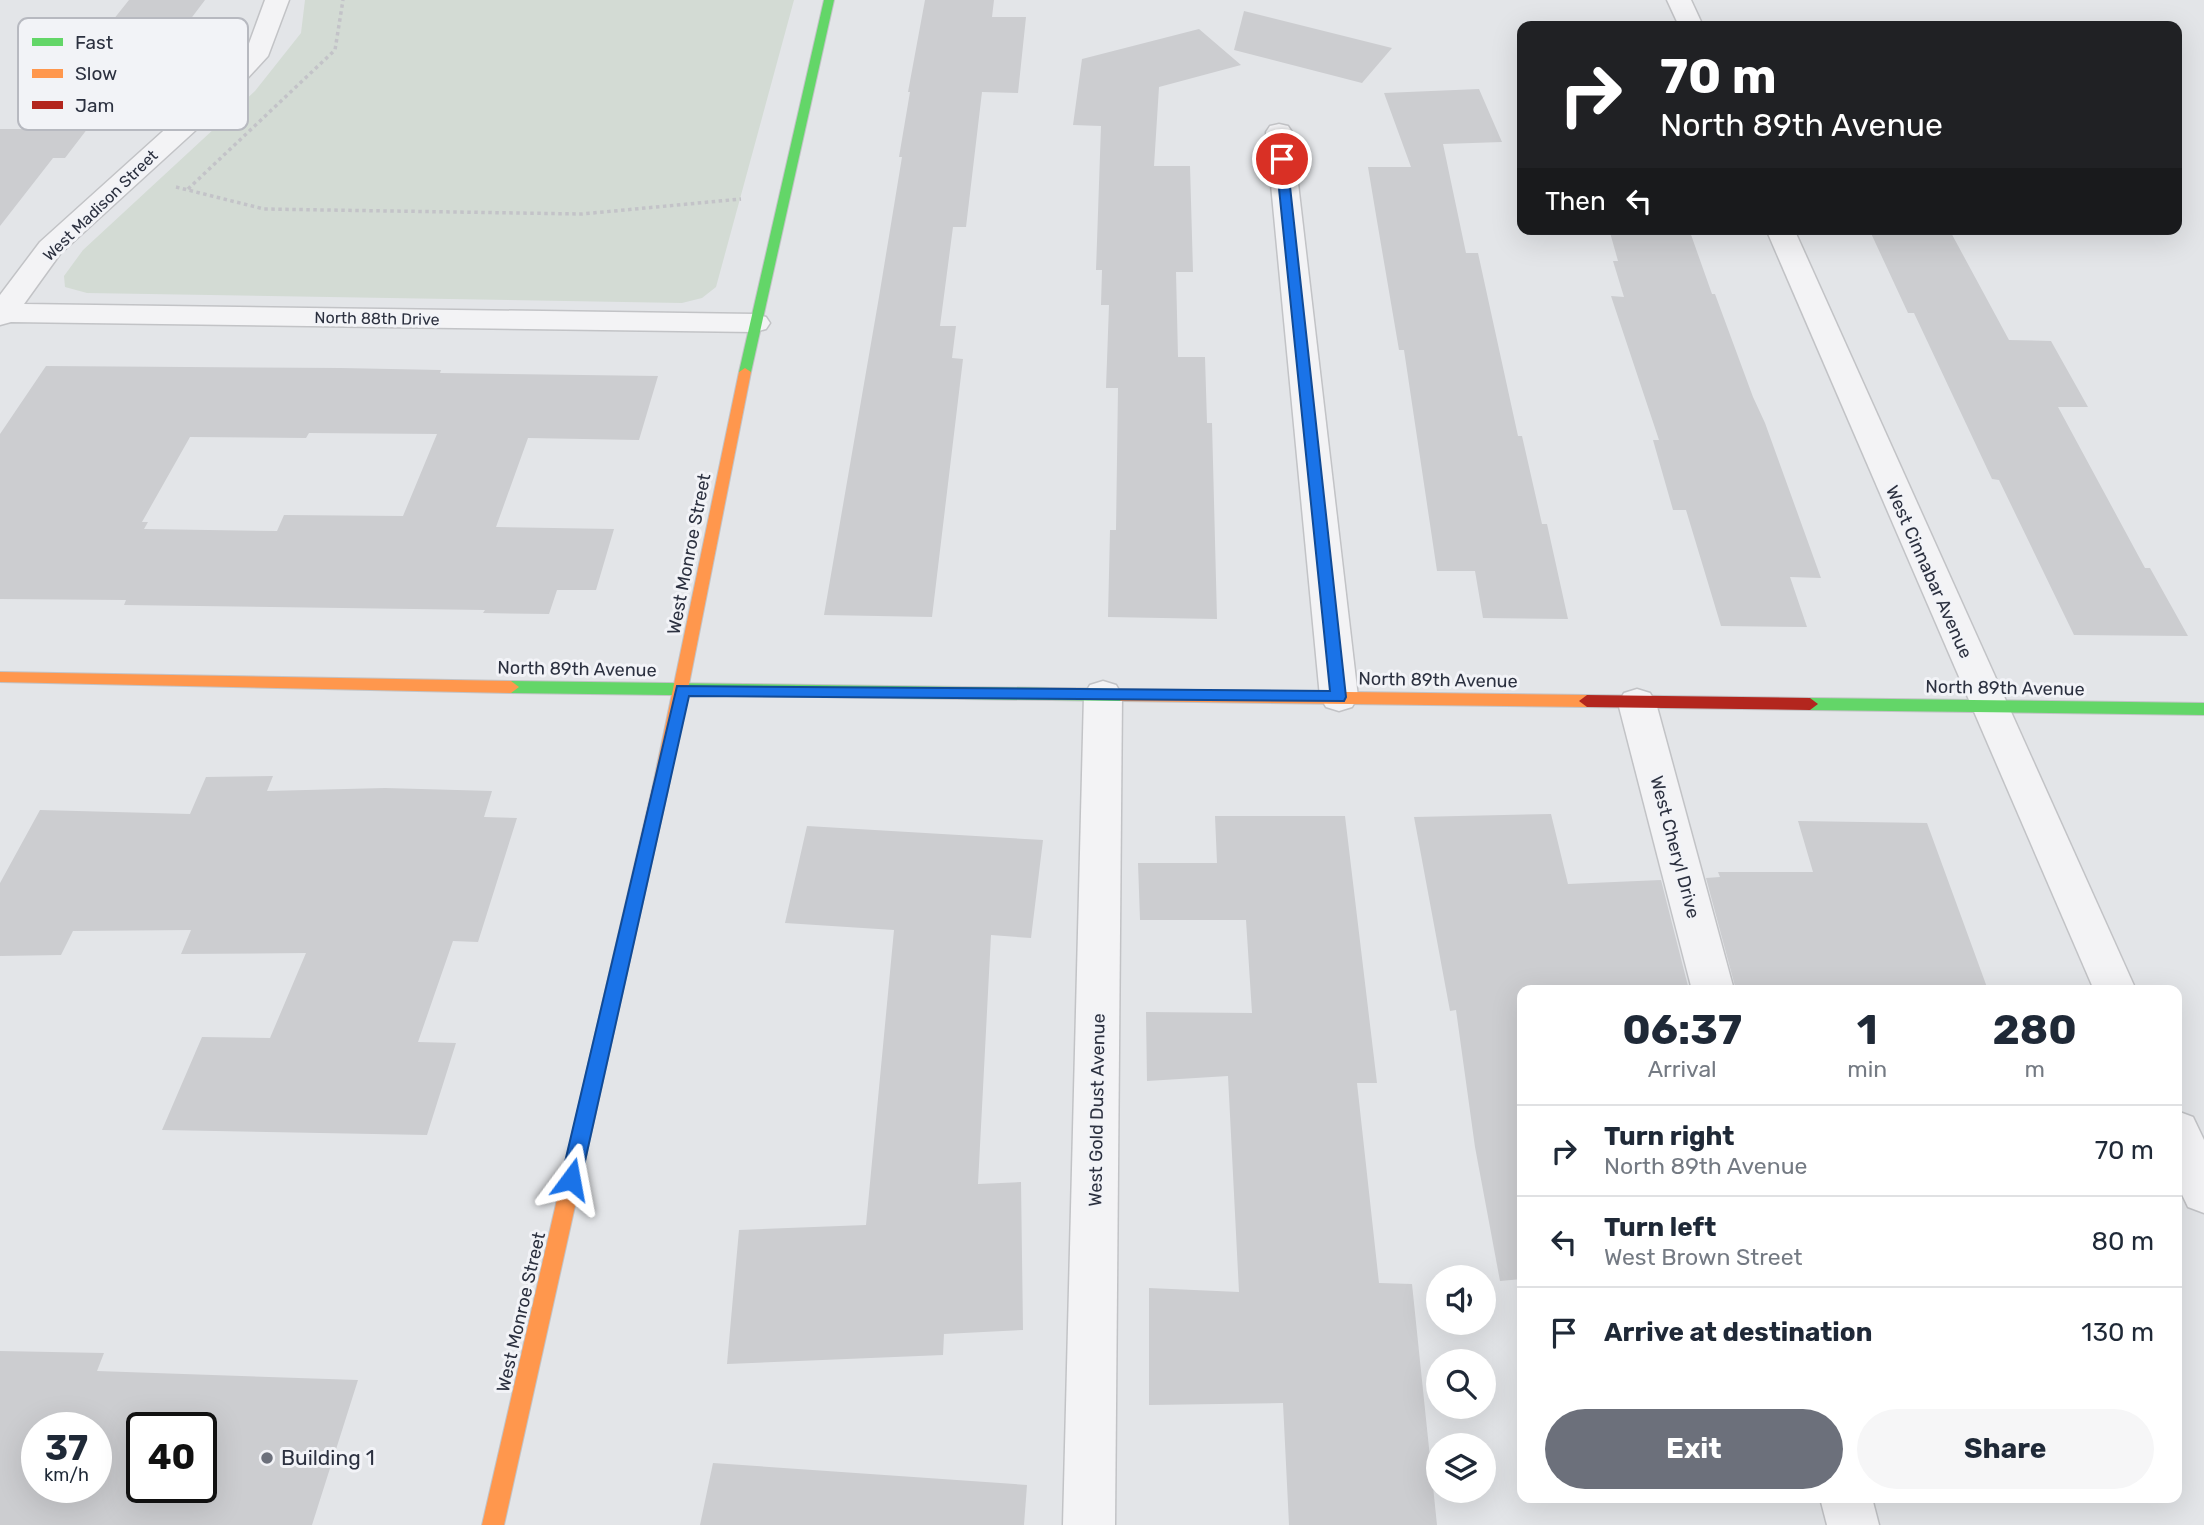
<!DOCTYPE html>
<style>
body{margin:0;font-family:Rubik,sans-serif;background:#f6f6f7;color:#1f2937;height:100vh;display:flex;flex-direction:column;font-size:26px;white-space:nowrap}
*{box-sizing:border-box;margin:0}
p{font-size:23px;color:#747a83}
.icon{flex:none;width:38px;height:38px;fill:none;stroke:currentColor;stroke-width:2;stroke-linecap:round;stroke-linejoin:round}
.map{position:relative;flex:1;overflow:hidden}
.panel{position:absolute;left:1517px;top:985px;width:665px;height:518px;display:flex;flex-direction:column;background:#fff;border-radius:14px;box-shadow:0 7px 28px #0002}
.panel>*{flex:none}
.guide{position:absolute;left:1517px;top:21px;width:665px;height:214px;border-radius:14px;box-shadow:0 7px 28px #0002;background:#202124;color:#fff;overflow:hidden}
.controls{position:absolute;left:1426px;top:1265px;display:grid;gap:14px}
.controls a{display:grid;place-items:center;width:70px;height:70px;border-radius:50%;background:#fff;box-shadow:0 7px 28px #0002;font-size:35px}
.speed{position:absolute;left:21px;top:1412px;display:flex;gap:14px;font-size:35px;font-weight:700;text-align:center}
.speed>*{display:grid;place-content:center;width:91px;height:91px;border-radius:50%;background:#fff;box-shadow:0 7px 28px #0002;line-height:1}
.speed small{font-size:18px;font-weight:400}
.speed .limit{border:4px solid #111;border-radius:10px;background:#fff;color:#111}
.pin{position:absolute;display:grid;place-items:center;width:60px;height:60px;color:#fff;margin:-30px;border:4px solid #fff;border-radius:50%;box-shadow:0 2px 7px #0007}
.me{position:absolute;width:77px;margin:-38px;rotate:13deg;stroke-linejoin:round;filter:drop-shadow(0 0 5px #0008)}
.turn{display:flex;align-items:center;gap:24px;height:147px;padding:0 28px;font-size:32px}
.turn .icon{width:91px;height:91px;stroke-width:2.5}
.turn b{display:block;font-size:49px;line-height:60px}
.then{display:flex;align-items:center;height:66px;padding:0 28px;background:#0003;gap:14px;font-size:26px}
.eta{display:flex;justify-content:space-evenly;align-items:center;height:119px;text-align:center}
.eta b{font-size:42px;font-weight:700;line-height:49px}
.cta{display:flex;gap:14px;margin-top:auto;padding:14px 28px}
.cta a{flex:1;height:80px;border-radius:42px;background:#6c707b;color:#fff;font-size:28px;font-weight:700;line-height:80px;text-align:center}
.cta a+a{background:#f6f6f7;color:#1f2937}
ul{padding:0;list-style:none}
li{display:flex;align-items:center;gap:21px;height:91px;padding:0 28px;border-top:2px solid #e0e1e3}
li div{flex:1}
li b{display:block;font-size:26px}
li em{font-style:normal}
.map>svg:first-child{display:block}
.green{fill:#d3dbd4}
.building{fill:#cccdd0;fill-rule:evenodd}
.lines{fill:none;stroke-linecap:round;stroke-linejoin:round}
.street-casing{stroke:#c2c3c6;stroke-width:3}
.fast-casing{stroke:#c2c3c6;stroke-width:2}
.slow-casing{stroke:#c2c3c6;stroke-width:2}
.jam-casing{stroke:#c2c3c6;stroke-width:2}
.path{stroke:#c3c3c8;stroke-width:3.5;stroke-dasharray:3.5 3.5;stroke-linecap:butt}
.street{fill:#f3f3f5;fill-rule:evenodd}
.fast{fill:#63d668;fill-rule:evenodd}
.slow{fill:#ff974d;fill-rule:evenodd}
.jam{fill:#b3261e;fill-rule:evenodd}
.route{fill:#1a73e8;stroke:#114b97;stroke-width:2}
.poi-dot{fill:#6c707b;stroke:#f2f3f7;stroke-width:2.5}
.labels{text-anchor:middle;stroke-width:6;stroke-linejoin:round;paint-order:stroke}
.far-street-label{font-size:16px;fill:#2c3140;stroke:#f2f3f7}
.street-label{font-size:18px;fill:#2c3140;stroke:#f2f3f7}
.near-poi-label{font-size:21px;fill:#2c3140;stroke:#f2f3f7;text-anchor:start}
.key{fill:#f2f3f7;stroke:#b7b9c0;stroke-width:2}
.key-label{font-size:19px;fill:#2c3140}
</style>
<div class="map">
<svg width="2204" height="1525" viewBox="0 0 2204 1525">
<rect width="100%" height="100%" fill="#e3e5e8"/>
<polygon class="green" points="305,0 794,0 716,287 702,298 682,303 87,293 65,287 64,276 83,250 255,91 301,33"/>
<g class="building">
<polygon points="129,0 205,0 177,37 185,37 130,111 101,111 65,158 53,158 0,226 0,129 26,129"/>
<polygon points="925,0 994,0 992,17 1026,17 1018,93 982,92 966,227 953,227 940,326 956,326 952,358 963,359 932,617 824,615 879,297 902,157 899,157 910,92 908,92"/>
<polygon points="1244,11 1392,48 1362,83 1234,50"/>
<polygon points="1199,29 1241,65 1159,87 1154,166 1190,166 1193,272 1176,272 1178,357 1205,357 1207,423 1212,423 1217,619 1108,617 1110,530 1116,530 1118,388 1106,388 1109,305 1101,305 1102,270 1096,270 1101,126 1073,125 1082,59"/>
<polygon points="1479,89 1502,142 1443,144 1466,253 1478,253 1518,436 1522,436 1542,524 1547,524 1568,619 1483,618 1475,571 1437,571 1404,350 1399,350 1377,221 1368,167 1411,167 1384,93"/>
<polygon points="1609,229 1689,229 1712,294 1715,294 1753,397 1765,423 1821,578 1790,577 1807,627 1721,626 1686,510 1673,510 1653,440 1659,440 1611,296 1624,297 1613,261 1618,261"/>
<polygon points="1869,229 1949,229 2009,340 2051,341 2088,407 2058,407 2145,568 2150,568 2188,636 2074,635 1999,480 1992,479 1914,313 1908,313"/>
<path d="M46,366L341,368L441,370L440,373L658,376L639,440L528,438L496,527L614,529L596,590H557L549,614L483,613L485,610L124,605L126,600L0,599V434ZM309,433L437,434L403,516L284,515L277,531L144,529L148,522H142L190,437L306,438Z"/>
<polygon points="273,776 267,791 385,788 492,791 484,817 517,818 478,942 453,941 418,1042 456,1043 427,1135 162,1130 202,1037 270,1038 306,953 181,954 191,930 73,931 61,955 0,956 0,883 40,810 190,814 206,777"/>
<polygon points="1551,814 1568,884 1661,880 1689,990 1522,990 1522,1279 1500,1281 1475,1147 1456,1010 1450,1011 1414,817"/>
<polygon points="1215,816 1345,816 1377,1083 1357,1083 1379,1283 1412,1284 1437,1525 1289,1525 1283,1403 1149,1405 1149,1288 1239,1292 1228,1076 1147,1081 1146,1012 1252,1013 1246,920 1140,920 1138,863 1217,863"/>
<polygon points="1798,821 1927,823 1988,990 1736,990 1706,878 1720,877 1718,872 1813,872"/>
<polygon points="807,826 1043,840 1031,938 991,935 978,1184 1021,1182 1023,1330 944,1334 943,1355 727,1364 739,1230 866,1225 894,930 785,923"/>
<path d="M0,1351L104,1353L97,1371L358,1380L312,1525H0ZM37,1428H96V1488H37ZM142,1428H201V1488H142Z"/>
<polygon points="713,1463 1027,1485 1024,1525 700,1525"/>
</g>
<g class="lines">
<defs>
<g id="street">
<polygon points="265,0 289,0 268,56 220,108 60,254 24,304 755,314 766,317 770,323 766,329 755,332 11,322 0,325 0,295 40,242 202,96 247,49"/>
<polygon points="1667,0 1691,0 1703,26 1679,26"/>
<polygon points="1279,124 1288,126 1292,132 1358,697 1352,707 1339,711 1326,707 1320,697 1266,132 1270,126"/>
<polygon points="1766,229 1794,229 2136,990 2094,990"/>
<polygon points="1103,681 1116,685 1122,695 1115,1525 1063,1525 1084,695 1090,685"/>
<polygon points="1637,689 1650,693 1656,703 1734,990 1692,990 1618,703 1624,693"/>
<polygon points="2177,1111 2193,1117 2204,1140 2204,1213 2188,1207 2177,1184"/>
<polygon points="1820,1498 1872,1498 1879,1525 1827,1525"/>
</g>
<g id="fast">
<polygon points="824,0 834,0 751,372 745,376 739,372"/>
<polygon points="511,681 1121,689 1129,695 1121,701 511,693 503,687"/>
<polygon points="1810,698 2204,703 2204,715 1810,710 1802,704"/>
</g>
<g id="slow">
<polygon points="745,368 751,372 669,785 667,789 655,789 653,785 739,372"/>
<polygon points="0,672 511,681 519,687 511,693 0,682"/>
<polygon points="1121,689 1587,695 1595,701 1587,707 1121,701 1113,695"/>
<polygon points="609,1005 615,1008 618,1013 504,1525 482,1525 600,1013 603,1008"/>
</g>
<g id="jam">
<polygon points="1587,695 1810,698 1818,704 1810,710 1587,707 1579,701"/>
<polygon points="661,779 667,781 669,785 618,1013 615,1018 609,1021 603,1018 600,1013 653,785 655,781"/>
</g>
</defs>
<use href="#street" class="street-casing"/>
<use href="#fast" class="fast-casing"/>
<use href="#slow" class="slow-casing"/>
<use href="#jam" class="jam-casing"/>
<g class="path">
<polyline points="176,187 264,209 582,214 741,199"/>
<polyline points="188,189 335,50 343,0"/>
</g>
<use href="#street" class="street"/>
<use href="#fast" class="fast"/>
<use href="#slow" class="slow"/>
<use href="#jam" class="jam"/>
</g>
<polygon class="route" points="1282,156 1287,159 1346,697 1344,701 689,696 581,1179 578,1185 571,1188 564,1185 561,1179 677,686 1330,691 1276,159"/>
<circle class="poi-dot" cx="267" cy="1458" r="7"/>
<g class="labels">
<g class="far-street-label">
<text transform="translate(100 205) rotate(-44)" y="6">West Madison Street</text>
<text transform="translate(377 318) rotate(1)" y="6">North 88th Drive</text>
</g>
<g class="street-label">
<text transform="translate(689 554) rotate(-79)" y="6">West Monroe Street</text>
<text transform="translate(1929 572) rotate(66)" y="6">West Cinnabar Avenue</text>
<text transform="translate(577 669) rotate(1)" y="6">North 89th Avenue</text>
<text transform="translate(1438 680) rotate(1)" y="6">North 89th Avenue</text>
<text transform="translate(2005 688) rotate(1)" y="6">North 89th Avenue</text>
<text transform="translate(1675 847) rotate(75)" y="6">West Cheryl Drive</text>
<text transform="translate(1097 1110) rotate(-89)" y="6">West Gold Dust Avenue</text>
<text transform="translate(521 1312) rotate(-77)" y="6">West Monroe Street</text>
</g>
<g class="near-poi-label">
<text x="281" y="1465">Building 1</text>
</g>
</g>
<rect x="18" y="18" width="230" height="112" rx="10" class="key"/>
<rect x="32" y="38" width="31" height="8" fill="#63d668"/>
<rect x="32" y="69" width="31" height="9" fill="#ff974d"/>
<rect x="32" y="101" width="31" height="8" fill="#b3261e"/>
<g class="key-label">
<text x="75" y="49">Fast</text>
<text x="75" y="80">Slow</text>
<text x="75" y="112">Jam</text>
</g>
</svg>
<div class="controls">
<a><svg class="icon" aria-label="sound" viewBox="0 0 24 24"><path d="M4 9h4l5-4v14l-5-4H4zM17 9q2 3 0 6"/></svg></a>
<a><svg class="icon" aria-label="search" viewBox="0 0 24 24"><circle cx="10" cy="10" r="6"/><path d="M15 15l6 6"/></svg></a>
<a><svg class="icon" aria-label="layers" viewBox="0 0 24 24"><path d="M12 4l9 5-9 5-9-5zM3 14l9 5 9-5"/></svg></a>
</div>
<div class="speed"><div>37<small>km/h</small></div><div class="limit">40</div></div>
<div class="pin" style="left:1282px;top:159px;background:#d93025"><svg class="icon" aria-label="arrive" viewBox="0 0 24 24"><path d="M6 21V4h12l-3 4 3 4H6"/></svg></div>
<svg class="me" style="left:571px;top:1179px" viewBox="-20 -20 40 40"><path d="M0-17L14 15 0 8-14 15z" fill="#1a73e8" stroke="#fff" stroke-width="4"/></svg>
<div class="guide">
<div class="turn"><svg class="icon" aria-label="right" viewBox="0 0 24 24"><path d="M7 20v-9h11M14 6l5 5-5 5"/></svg><div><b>70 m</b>North 89th Avenue</div></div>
<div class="then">Then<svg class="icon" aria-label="left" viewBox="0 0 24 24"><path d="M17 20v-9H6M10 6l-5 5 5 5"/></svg></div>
</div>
<section class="panel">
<div class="eta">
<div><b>06:37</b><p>Arrival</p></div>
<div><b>1</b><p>min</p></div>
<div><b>280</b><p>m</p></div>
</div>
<ul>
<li><svg class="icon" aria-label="right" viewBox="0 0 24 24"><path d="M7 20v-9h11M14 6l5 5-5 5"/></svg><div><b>Turn right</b><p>North 89th Avenue</p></div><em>70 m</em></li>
<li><svg class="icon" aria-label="left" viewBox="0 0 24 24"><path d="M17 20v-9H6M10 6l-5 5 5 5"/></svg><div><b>Turn left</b><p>West Brown Street</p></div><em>80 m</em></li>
<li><svg class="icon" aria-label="arrive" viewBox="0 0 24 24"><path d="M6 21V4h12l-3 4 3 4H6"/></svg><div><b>Arrive at destination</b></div><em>130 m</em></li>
</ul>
<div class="cta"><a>Exit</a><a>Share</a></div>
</section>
</div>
